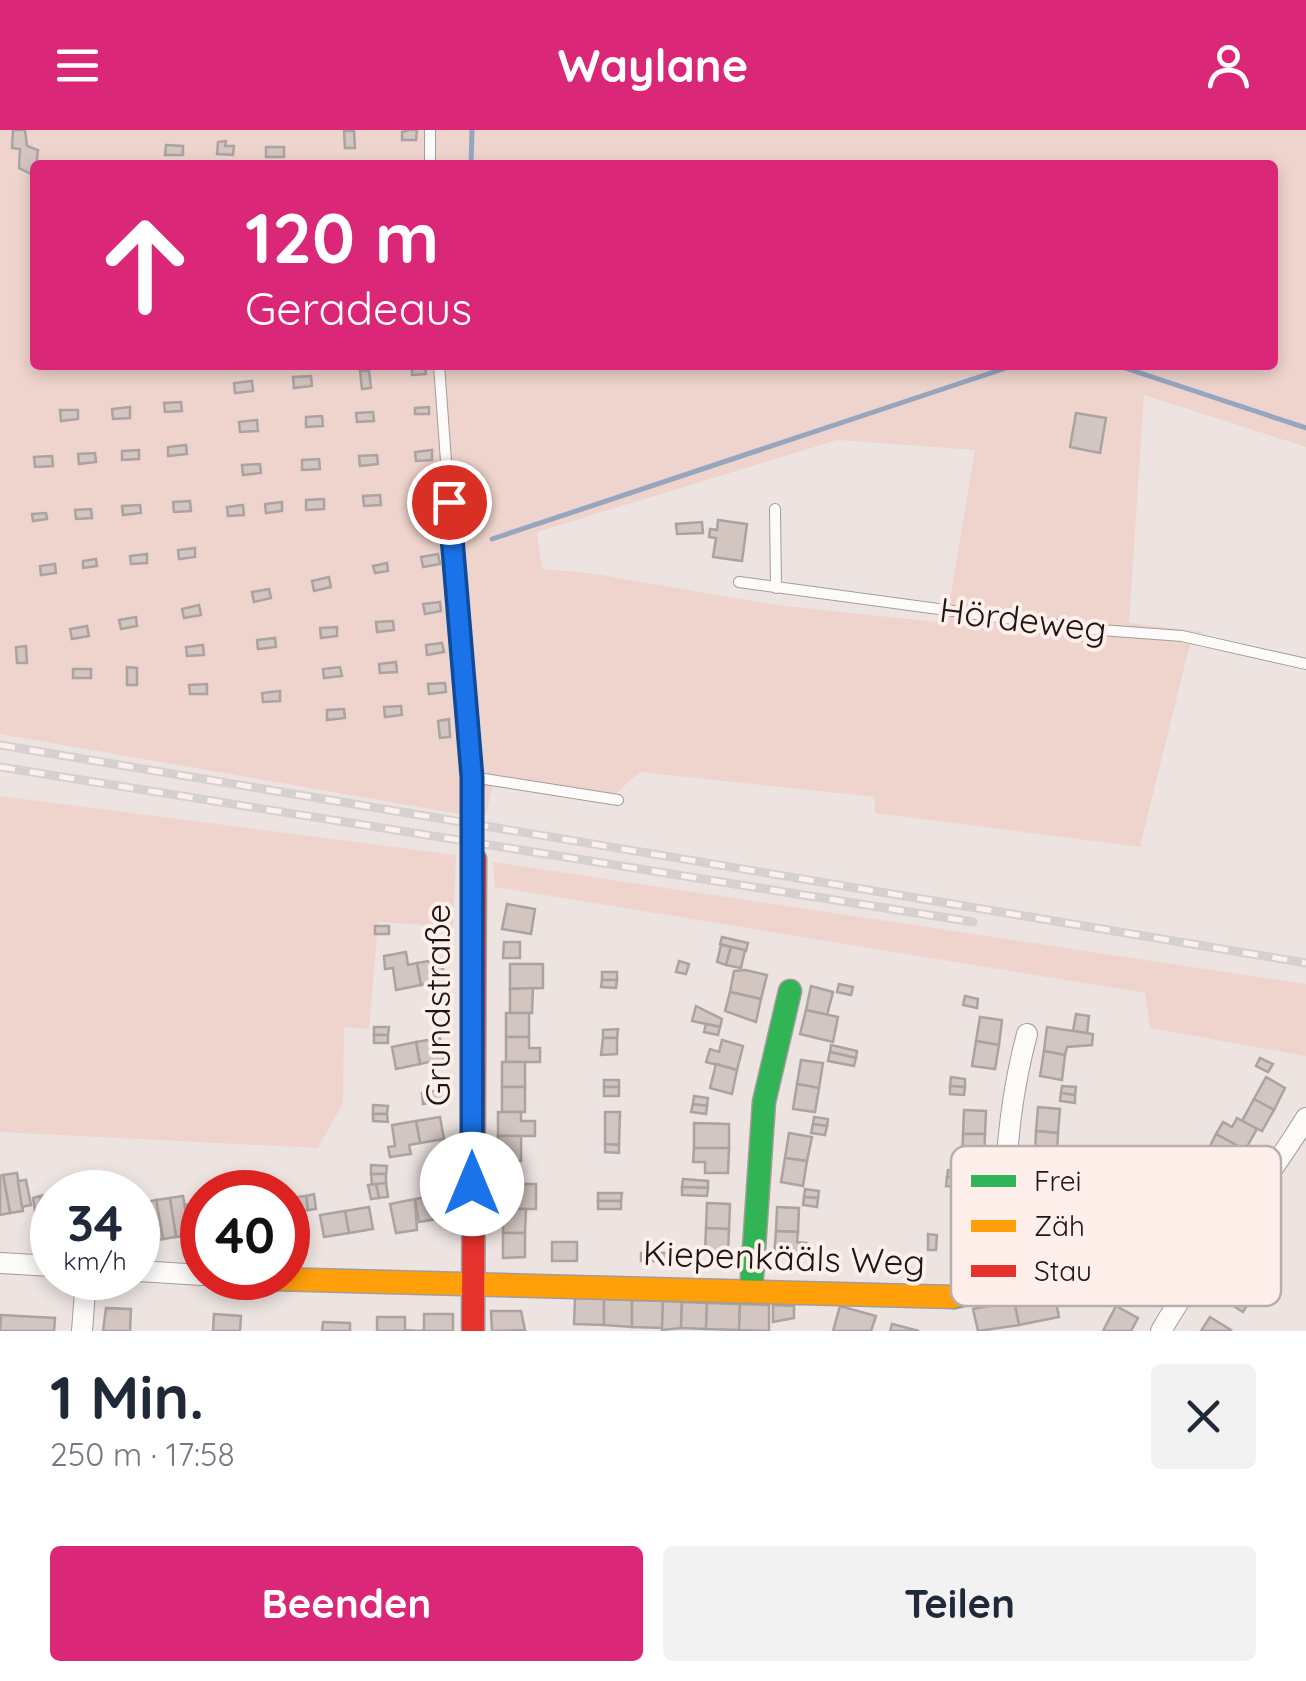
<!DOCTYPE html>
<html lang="de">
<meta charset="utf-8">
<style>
body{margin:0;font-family:Quicksand,sans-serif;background:#f2f2f3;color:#1f2937;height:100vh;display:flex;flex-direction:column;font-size:38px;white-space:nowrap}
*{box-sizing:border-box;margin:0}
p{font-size:32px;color:#747a83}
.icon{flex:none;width:55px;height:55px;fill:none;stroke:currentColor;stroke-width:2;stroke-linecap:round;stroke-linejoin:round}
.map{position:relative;height:1201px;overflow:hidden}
.sheet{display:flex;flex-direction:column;background:#fff;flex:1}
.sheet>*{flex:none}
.top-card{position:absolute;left:30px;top:30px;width:1248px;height:210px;border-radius:10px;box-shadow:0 5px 15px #0003;background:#db2777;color:#fff;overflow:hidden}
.speed{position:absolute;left:30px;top:1040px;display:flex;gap:20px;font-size:50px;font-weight:700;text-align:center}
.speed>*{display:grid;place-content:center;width:130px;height:130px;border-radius:50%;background:#fff;box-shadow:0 5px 15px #0003;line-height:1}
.speed small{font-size:25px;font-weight:400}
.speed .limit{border:15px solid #d22;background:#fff;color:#111}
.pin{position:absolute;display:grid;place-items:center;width:85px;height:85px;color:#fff;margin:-42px;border:5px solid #fff;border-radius:50%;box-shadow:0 2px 10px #0007}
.me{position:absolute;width:110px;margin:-55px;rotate:0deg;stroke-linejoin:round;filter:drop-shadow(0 0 8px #0008)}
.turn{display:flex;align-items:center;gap:35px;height:210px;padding:0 50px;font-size:45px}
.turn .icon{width:130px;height:130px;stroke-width:2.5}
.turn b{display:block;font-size:70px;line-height:85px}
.round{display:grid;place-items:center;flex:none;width:105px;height:105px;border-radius:10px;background:#f2f2f3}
.overview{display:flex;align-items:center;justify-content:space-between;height:170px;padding:0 50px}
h1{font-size:60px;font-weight:700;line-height:75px}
.action{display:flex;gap:20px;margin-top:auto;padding:20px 50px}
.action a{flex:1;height:115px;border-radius:10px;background:#db2777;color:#fff;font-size:40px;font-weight:700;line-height:115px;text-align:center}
.action a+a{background:#f2f2f3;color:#1f2937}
header{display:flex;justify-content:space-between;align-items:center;height:130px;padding:0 50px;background:#db2777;color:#fff;font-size:45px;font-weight:700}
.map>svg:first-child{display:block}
.green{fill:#eed4cc;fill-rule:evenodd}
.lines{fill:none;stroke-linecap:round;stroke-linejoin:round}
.stream{stroke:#96a6bf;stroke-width:5}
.building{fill:#d3c5c0;stroke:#aaa3a1;stroke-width:2.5}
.lane-casing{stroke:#a39c9a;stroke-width:12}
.street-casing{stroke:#a39c9a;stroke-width:22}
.fast-casing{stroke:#a39c9a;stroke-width:25}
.slow-casing{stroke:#a39c9a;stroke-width:25}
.jam-casing{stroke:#a39c9a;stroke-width:25}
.lane{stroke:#fcfbfa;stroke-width:10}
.street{stroke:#fcfbfa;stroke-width:20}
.fast{stroke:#30b455;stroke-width:22}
.slow{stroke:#ff9f0a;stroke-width:22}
.jam{stroke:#e5322d;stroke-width:22}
.rail-casing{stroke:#d4d1d0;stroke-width:9}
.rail{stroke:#feefeb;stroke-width:5;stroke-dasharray:15;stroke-linecap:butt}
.route-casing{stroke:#114b97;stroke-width:25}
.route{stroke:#1a73e8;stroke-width:18}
.labels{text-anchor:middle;stroke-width:8;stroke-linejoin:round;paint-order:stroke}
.street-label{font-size:35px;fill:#1c1614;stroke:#feefeb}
.key{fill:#feefeb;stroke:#baaeaa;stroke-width:2.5}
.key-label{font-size:28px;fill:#1c1614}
</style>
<header><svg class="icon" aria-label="menu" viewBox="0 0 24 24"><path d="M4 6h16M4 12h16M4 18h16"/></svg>Waylane<svg class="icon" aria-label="person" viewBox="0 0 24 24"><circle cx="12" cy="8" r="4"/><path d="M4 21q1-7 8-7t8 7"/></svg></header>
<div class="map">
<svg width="1306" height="1201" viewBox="0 0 1306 1201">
<rect width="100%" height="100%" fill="#ede4e1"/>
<g class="green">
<path d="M0,0H1306V317L1144,265L1129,493L1202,502L1189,518L1140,717L875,683V667L640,642L615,664L495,645L486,686L459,684L0,604ZM35,35H1272V235H35ZM837,310L975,320L946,493L776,475L590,443L542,439L537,402Z"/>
<polygon points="0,666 456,725 453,797 378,792 369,899 344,897 343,973 318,1018 0,1002"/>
<polygon points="493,732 1306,854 1306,926 1150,898 1145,863 495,757"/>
</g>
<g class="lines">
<g class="stream">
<polyline points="471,35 472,0"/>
<polyline points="1116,235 1306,298"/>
<polyline points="492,409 1015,235"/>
</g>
</g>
<g class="building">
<polygon points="13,0 25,0 27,16 38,20 35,46 19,38 20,19 12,18"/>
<polygon points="409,0 417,0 416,10 402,10 402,2"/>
<polygon points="344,1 354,1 355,18 345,18"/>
<polygon points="226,11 225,16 234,16 233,25 217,24 218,12"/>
<polygon points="166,15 183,16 183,25 165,25"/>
<rect x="266" y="17" width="18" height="10"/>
<polygon points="425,236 426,244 412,245 412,237"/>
<polygon points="360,241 369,241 371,258 362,259"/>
<polygon points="311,246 312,256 294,258 293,247"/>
<polygon points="252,251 253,261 235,263 234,253"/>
<polygon points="181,272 182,281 165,282 164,273"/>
<polygon points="130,277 130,288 113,289 112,279"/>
<polygon points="429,277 429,284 415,284 415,278"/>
<polygon points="60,280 78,280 78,289 61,291"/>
<polygon points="373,282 374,291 357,292 356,283"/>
<polygon points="1076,283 1106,288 1100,323 1070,317"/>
<polygon points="322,286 323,296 306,297 306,287"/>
<polygon points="257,290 258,301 240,302 239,292"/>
<polygon points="186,315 187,324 168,326 168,317"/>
<polygon points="139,320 139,329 122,330 122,321"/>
<polygon points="432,320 432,330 416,331 415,322"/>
<polygon points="95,323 96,332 79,334 78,324"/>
<polygon points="377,325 378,334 360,336 359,326"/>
<polygon points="52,326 53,336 35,337 34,327"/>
<polygon points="319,329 320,339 302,340 302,330"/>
<polygon points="260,334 261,343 243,345 242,335"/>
<polygon points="434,359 435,369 419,370 418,361"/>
<polygon points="380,365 381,375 364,376 363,366"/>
<polygon points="324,369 324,379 306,380 306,370"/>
<polygon points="190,371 191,381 174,382 173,372"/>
<polygon points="282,372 282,381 266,383 265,374"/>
<polygon points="140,375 141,383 123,385 122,376"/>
<polygon points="243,375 244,385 228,386 227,377"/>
<polygon points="91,379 92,388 76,389 75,380"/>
<polygon points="46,383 47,389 33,391 32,384"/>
<polygon points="718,390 747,394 742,431 713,427 716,408 709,407 710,399 717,400"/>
<polygon points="702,392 703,403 677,404 676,394"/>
<polygon points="195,418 195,427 179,429 178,420"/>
<polygon points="147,424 147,433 131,434 130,426"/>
<polygon points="438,424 440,434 423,437 421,427"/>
<polygon points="96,429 97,436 83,438 83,431"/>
<polygon points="387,433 388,441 375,443 373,436"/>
<polygon points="55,434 56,443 41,445 40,436"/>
<polygon points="329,447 331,457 314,461 312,451"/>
<polygon points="269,459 271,468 254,472 252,462"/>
<polygon points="440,472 441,481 425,484 423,474"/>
<polygon points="199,475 201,485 184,488 182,479"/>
<polygon points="136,487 137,496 121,499 119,490"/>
<polygon points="393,491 394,500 377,502 376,492"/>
<polygon points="87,496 89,506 72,509 70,499"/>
<polygon points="337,497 337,506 321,508 320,498"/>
<polygon points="275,508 276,517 258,519 257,510"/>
<polygon points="442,513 444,522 427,525 426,515"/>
<polygon points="203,515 204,525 187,526 186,517"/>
<polygon points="26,516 27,533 17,533 16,517"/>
<polygon points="396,532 397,542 380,543 379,534"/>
<polygon points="127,537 137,538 137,555 127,555"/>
<polygon points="340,537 342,546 324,548 323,539"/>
<rect x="73" y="539" width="18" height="9"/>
<polygon points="445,553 446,562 429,564 428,554"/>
<polygon points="207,554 207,564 190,564 189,555"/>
<polygon points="280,561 280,571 263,572 262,563"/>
<polygon points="401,576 402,585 385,587 384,577"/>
<polygon points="344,579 345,588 327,590 327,580"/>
<polygon points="449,589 450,607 440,608 438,591"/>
<polygon points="507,774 535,779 531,804 502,799"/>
<rect x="375" y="796" width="14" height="8"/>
<polygon points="722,807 748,813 746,821 720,814"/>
<polygon points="504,812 520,812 520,828 503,828"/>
<polygon points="721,815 731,817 726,835 717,832"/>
<polygon points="731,817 745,820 741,838 726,835"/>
<polygon points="406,822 408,835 417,833 421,855 396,860 393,838 385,839 384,826"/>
<polygon points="441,829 445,851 421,855 417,833"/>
<polygon points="679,831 689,834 686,844 676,842"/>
<polygon points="510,834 543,834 543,858 510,859"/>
<polygon points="745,840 767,845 761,869 730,862 734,841"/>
<rect x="602" y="842" width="15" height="8"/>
<polygon points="602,850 617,850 616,858 601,857"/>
<polygon points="839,854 853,857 851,865 837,862"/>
<polygon points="811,856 833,862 827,885 806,880"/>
<polygon points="533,858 532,883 510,883 510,859"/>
<polygon points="730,862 761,869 756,892 725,881"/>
<polygon points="965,866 978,869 977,878 963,875"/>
<polygon points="696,876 722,889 720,897 692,891"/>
<polygon points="806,880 838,887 833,912 800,904"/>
<rect x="506" y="883" width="23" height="24"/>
<polygon points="1076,884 1089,886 1087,903 1073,901"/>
<polygon points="980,887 1002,890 999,915 976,911"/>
<polygon points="706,894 720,897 718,905 704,902"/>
<polygon points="374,897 389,897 388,905 374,905"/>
<polygon points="1047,897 1093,904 1092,915 1067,917 1065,925 1044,921"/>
<polygon points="618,899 617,908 603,908 603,900"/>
<rect x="374" y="905" width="14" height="8"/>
<polygon points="506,907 529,907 529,918 540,918 540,932 506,932"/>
<polygon points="440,908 444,930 439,938 433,939 429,932 420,934 416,912"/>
<polygon points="603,908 617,908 617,924 601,925"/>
<polygon points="722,910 743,916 737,940 706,932 710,919 719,922"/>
<polygon points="976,911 999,915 995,939 972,936"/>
<polygon points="416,912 420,934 396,939 392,917"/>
<polygon points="831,915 857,921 856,928 830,922"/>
<polygon points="1044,921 1065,925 1062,950 1040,946"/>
<polygon points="830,922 856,928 854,936 828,931"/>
<polygon points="1260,928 1273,934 1268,942 1256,936"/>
<polygon points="801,930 823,933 819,958 797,954"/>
<rect x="502" y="932" width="23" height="25"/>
<polygon points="716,934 737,940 732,964 710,958"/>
<polygon points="951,947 965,949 965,957 950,956"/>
<polygon points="1266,947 1285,958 1274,980 1254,969"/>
<rect x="604" y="950" width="15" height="7"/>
<polygon points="797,954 819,958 815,982 793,979"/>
<polygon points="950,956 965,957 964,965 950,964"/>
<polygon points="1062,956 1076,957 1075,965 1061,963"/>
<rect x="502" y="957" width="23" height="25"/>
<rect x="604" y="957" width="15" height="9"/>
<polygon points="444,959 446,970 423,974 422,963"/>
<polygon points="1061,963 1075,965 1075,973 1060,971"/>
<polygon points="694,966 708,968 707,976 693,974"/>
<polygon points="1254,969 1274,980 1262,1001 1242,991"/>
<polygon points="693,974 707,976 706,984 691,982"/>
<polygon points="373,975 388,976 387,984 373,984"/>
<polygon points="1038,977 1060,979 1058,1003 1036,1001"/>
<polygon points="964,980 986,981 985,1004 963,1004"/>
<polygon points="498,982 521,982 521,991 535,991 535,1006 498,1006"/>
<polygon points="605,982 620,982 619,1015 605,1014"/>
<polygon points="373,984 387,984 388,992 373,991"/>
<polygon points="440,987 444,1009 420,1013 416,991"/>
<polygon points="814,987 828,989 827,996 813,994"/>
<polygon points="1237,988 1257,999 1245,1020 1216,1004 1223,992 1232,997"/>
<polygon points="416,991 420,1013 409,1015 411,1024 390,1027 388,1017 395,1016 392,995"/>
<polygon points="694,993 729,994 729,1019 694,1018"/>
<polygon points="813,994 827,996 825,1005 811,1003"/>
<polygon points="1036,1001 1058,1003 1057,1027 1035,1026"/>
<polygon points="789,1003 812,1007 807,1031 785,1028"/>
<polygon points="963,1004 985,1004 984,1030 962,1029"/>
<polygon points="1216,1004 1245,1020 1233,1042 1205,1026"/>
<polygon points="498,1006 521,1006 521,1031 498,1030"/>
<polygon points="605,1014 619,1015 619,1023 605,1022"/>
<polygon points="694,1018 729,1018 728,1043 705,1043 705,1032 693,1032"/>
<polygon points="785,1028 807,1031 803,1056 781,1052"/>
<polygon points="371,1035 387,1036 386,1044 371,1044"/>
<polygon points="948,1040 962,1041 961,1048 947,1047"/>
<polygon points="17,1043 23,1081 10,1083 3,1045"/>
<polygon points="499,1043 519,1043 519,1051 499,1054"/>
<polygon points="371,1044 386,1044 386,1053 372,1055"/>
<polygon points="3,1045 10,1083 0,1085 0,1046"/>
<polygon points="947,1047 961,1048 961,1057 946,1056"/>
<polygon points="683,1049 708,1051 708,1058 682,1057"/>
<polygon points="26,1050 31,1075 22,1077 18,1051"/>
<polygon points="386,1053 388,1067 379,1068 376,1054"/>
<polygon points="376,1054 379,1068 371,1069 368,1055"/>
<rect x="503" y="1054" width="33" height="25"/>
<polygon points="682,1057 708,1058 707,1066 682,1065"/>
<polygon points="805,1059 819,1061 818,1068 804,1067"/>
<polygon points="598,1063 622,1063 621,1071 598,1071"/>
<polygon points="52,1064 52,1103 46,1104 40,1066"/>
<polygon points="314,1064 316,1079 308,1080 306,1066"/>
<polygon points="440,1065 443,1088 419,1092 415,1069"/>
<polygon points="40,1066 45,1094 37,1095 33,1068"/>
<polygon points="183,1066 190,1105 176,1107 170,1068"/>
<polygon points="306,1066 308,1080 299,1082 297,1067"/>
<polygon points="804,1067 818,1068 817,1077 803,1075"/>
<polygon points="170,1068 176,1107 163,1109 156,1070"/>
<polygon points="415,1069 417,1100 396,1103 390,1074"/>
<polygon points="156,1070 163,1109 149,1112 142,1073"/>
<rect x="598" y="1071" width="23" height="8"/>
<polygon points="199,1073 202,1112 191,1114 185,1075"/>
<polygon points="707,1073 730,1074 729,1099 706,1098"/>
<polygon points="369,1077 373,1099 349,1103 345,1081"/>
<polygon points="777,1077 799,1078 798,1102 776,1101"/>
<polygon points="503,1079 526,1079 525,1103 503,1103"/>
<polygon points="144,1080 149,1110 141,1111 138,1081"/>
<polygon points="345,1081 349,1103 324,1107 320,1085"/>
<polygon points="298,1089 302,1111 288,1113 288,1091"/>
<polygon points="706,1098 729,1099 728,1123 705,1122"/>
<polygon points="776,1101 798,1102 797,1112 807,1113 806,1125 774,1126"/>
<polygon points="503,1103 525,1103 525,1127 503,1128"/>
<polygon points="928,1104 937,1105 936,1120 928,1120"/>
<rect x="552" y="1112" width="25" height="19"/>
<rect x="641" y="1123" width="25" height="8"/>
<polygon points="1248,1125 1269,1139 1243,1182 1221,1168"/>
<polygon points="1054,1162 1059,1187 1019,1195 1014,1171"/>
<polygon points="575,1168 604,1169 604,1195 574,1194"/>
<polygon points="604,1169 632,1170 632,1197 604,1195"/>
<polygon points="632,1170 663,1171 662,1198 632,1197"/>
<polygon points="663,1171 682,1172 681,1198 662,1200"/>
<polygon points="1014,1171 1019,1195 978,1201 973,1179"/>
<polygon points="682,1172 707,1173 706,1199 681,1198"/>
<polygon points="707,1173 740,1174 739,1200 706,1199"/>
<polygon points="740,1174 769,1175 769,1201 739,1200"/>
<polygon points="773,1175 794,1176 794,1188 773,1192"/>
<polygon points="840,1176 876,1186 871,1201 833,1201"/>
<polygon points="1116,1176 1138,1188 1131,1201 1103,1201"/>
<polygon points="106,1178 131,1179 130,1201 103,1201"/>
<polygon points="491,1181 521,1181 525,1200 492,1201"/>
<polygon points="214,1184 241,1186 240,1201 213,1201"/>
<polygon points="424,1184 453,1184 453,1201 420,1201 424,1200"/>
<polygon points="1,1185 55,1188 54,1201 0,1201"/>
<polygon points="377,1187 405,1187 405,1200 420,1201 377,1201"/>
<polygon points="1210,1187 1231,1200 1230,1201 1201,1201"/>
<polygon points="323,1192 350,1193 350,1201 322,1201"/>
<polygon points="892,1194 919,1201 890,1201"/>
</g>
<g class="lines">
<defs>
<g id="lane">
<polyline points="430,0 430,35"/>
<polyline points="439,235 475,728"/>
<polyline points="775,379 776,458"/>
<polyline points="739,452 1087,499 1182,506 1306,534"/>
<polyline points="472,647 618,670"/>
</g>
<g id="street">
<polyline points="0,1133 52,1136"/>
<polyline points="138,1141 202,1145"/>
<path d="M1009,1157C1001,1072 1005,987 1027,904"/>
<polyline points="82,1201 86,1148"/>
<path d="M1161,1201C1204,1126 1261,1062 1306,988"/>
</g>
<g id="fast">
<polyline points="751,1162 764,972 790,861"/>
<polyline points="954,1167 1155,1124 1208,1125"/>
</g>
<polyline id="slow" points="238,1148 954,1167"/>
<polyline id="jam" points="473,1201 475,729"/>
</defs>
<use href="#lane" class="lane-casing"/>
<use href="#street" class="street-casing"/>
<use href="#fast" class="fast-casing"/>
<use href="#slow" class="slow-casing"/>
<use href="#jam" class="jam-casing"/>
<use href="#lane" class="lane"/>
<use href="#street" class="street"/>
<use href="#fast" class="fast"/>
<use href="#slow" class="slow"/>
<use href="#jam" class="jam"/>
<defs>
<g id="rail">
<polyline points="0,615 1306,833"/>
<polyline points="0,637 973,792"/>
</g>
</defs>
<use href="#rail" class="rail-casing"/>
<use href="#rail" class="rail"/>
</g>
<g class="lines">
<defs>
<polyline id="route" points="449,372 472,647 472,1054"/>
</defs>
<use href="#route" class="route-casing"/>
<use href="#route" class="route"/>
</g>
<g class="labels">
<g class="street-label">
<text transform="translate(1023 490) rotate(7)" y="12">Hördeweg</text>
<text transform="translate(438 875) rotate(-90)" y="12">Grundstraße</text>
<text transform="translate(784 1128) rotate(2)" y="12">Kiepenkääls Weg</text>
</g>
</g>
<rect x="951" y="1016" width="330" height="160" rx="15" class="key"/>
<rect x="971" y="1045" width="45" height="12" fill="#30b455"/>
<rect x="971" y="1090" width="45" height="12" fill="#ff9f0a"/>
<rect x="971" y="1135" width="45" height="12" fill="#e5322d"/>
<g class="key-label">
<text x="1034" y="1061">Frei</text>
<text x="1034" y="1106">Zäh</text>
<text x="1034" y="1151">Stau</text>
</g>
</svg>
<div class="speed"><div>34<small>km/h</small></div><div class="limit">40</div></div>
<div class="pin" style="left:449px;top:372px;background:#d93025"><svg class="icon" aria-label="arrive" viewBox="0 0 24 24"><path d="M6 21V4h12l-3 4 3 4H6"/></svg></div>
<svg class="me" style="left:472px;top:1054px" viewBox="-20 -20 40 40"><circle r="19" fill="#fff"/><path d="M0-13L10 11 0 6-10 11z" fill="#1a73e8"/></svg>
<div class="top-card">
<div class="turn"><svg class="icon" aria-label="ahead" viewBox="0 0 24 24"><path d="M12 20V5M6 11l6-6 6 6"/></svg><div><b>120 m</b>Geradeaus</div></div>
</div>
</div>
<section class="sheet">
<div class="overview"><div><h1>1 Min.</h1><p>250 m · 17:58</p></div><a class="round"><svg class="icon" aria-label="close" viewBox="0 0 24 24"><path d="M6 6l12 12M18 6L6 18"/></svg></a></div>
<div class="action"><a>Beenden</a><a>Teilen</a></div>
</section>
